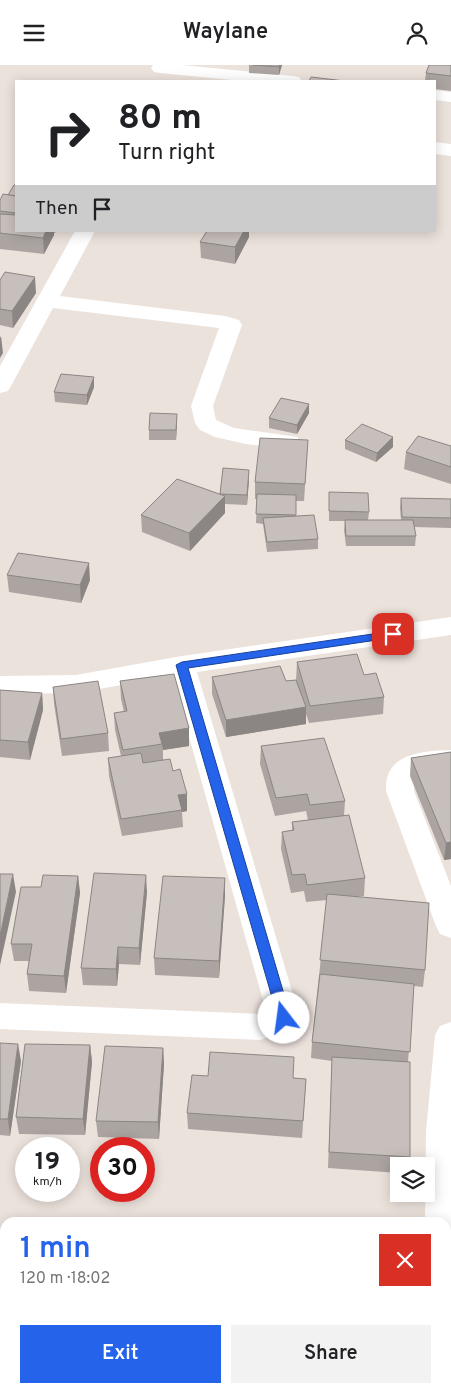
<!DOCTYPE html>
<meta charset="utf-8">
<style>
body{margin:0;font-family:Overpass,sans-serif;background:#f2f2f2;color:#202124;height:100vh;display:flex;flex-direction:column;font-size:19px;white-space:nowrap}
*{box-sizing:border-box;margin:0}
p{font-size:16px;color:#757577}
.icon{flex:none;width:28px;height:28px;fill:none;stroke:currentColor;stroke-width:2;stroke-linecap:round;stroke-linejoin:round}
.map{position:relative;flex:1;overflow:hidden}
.side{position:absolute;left:0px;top:1152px;width:451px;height:176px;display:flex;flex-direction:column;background:#fff;border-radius:15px 15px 0 0;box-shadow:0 2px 12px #0003}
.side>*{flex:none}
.banner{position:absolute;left:15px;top:15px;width:421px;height:152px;border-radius:0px;box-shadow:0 2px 12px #0003;background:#fff;color:#202124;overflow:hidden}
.buttons{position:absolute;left:390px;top:1092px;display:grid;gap:10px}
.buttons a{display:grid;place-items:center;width:45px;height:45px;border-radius:0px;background:#fff;box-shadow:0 2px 12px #0003;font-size:25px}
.speed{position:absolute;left:15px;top:1072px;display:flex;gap:10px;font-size:25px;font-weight:700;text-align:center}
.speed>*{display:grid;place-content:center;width:65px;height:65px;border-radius:50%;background:#fff;box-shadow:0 2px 12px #0003;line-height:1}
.speed small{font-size:12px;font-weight:400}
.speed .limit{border:8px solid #d22;background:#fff;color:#111}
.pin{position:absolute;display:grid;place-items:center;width:42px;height:42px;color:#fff;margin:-21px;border-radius:10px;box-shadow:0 2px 8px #0006}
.me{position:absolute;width:55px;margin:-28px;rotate:345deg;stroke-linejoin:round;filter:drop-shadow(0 0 4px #0008)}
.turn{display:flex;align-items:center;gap:18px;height:105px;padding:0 20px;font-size:22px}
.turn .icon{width:65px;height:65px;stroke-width:2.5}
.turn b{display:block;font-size:35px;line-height:42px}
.then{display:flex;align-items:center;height:48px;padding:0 20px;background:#0003;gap:10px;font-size:19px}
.round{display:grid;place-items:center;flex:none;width:52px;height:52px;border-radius:0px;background:#f2f2f2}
.overview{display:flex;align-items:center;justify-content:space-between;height:85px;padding:0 20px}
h1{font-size:30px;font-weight:600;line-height:38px;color:#2563eb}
.cta{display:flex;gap:10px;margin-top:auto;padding:10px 20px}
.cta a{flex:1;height:58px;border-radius:0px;background:#2563eb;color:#fff;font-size:20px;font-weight:600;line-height:58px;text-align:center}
.cta a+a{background:#f2f2f2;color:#202124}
header{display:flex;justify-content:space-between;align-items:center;height:65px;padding:0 20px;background:#fff;font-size:22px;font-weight:600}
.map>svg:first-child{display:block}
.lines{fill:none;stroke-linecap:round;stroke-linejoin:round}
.street{fill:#fff;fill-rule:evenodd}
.wall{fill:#aba4a1}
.shaded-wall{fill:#8b8683}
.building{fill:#c7bfbb;stroke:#8b8683}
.route{fill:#2563eb;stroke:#184099}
</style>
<header><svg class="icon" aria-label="menu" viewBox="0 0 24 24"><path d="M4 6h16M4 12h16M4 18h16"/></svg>Waylane<svg class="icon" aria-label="person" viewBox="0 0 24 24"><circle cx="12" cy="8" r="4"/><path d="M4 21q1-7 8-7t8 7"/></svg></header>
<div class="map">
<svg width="451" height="1328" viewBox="0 0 451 1328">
<rect width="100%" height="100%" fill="#ece2dc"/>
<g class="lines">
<g class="street">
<polygon points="153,0 182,0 293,11 299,12 302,16 242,16 160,8 154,7 151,3"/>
<polygon points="435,25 451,27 451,37 435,35"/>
<polygon points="435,77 451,79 451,91 435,89"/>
<polygon points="75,166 95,166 60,231 225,251 239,255 242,260 213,341 216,355 234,363 297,372 301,377 297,382 289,384 246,379 215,372 200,365 195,358 191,341 219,263 53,243 11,321 8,326 0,328 0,301"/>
<polygon points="451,552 451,570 197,607 300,953 295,962 260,975 0,964 0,938 259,949 266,946 172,611 76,628 0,629 0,611 76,610 182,591"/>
<path d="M451,685V705L423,708L414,713V726L451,821V873L440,869L436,861L386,726C384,688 422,686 451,685Z"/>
<polygon points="451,957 451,1171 446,1173 446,1158 425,1158 426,1067 435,970 440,961"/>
<polygon points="446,1291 451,1291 451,1327 438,1324 446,1324"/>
</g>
</g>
<g class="wall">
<polygon points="249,0 282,0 279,10 249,8"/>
<polygon points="451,0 451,26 435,24 435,16 425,16 426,8"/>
<polygon points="16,120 16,166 56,166 55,168 54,168 54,170 44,189 0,184 0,135 8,130"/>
<polygon points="207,166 249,166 249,172 235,199 201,193 200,177"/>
<polygon points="0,215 36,228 13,263 0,260"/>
<polygon points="94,322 87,340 55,337 54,327"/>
<polygon points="309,339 309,348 297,369 269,363 269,353"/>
<polygon points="177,358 176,375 149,375 149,365"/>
<polygon points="393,372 393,382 376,397 345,384 345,375"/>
<polygon points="451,381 451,419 404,404 406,387"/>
<polygon points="307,392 304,436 296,436 296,451 318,474 318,484 267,487 263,459 256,458 257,434 255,434 255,417"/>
<polygon points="223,403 249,414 247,440 225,439 225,448 190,486 142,467 141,450 220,430"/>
<polygon points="329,427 369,447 368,455 401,455 400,443 401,433 451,434 451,463 414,462 416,471 415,481 346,481 344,465 345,456 329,456"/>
<polygon points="7,510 90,515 81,538 9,527"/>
<polygon points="297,597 364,610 384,632 383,649 309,658 306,649 306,659 226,672 212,629 212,612 286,616 296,615"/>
<polygon points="120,616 189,663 189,681 163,685 163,695 173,706 187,746 182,747 183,762 122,771 109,711 108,693 121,691 115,665 114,648 124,647 121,634"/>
<polygon points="53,622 108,668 109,686 62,691 54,639"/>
<polygon points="0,625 42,628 43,645 30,695 0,692"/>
<polygon points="261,681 345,736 344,751 365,813 364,831 356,832 425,905 423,922 414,921 408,997 410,1092 409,1101 399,1101 399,1108 328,1103 332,996 311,993 312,977 327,835 306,837 304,826 291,828 281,784 282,767 292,765 292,757 308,755 306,746 275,751 260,699"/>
<polygon points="451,687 451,794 444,795 410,711 411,693"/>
<polygon points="78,811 80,828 66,928 29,926 27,909 29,896 14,896 11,879 41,822"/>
<polygon points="225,813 225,831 219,913 155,910 154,893"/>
<polygon points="147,827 140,900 119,899 117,921 83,920 81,903"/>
<polygon points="0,978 21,996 10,1071 0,1070"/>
<polygon points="90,980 92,997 85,1070 19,1069 16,1052"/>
<polygon points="163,983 164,999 159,1074 98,1072 96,1056"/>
<polygon points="208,1011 293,1013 306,1014 302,1073 188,1064 187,1048"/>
</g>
<g class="shaded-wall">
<polygon points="279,0 282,0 279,10"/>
<polygon points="46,166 54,166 54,170 44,189 43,173"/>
<polygon points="244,166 249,166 249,172 235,199 235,182"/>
<polygon points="35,212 36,228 13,263 12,246"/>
<polygon points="1,271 3,288 0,293 0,273"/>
<polygon points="94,312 94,322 87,340 87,330"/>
<polygon points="309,339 309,348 297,369 297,360"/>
<polygon points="177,349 177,358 176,375 176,365"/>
<polygon points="393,372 393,382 376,397 377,388"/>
<polygon points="249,405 249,414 247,440 247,430"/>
<polygon points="225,431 225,448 190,486 189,468"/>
<polygon points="89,498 90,515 81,538 80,520"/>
<polygon points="42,628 43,645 30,695 28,677"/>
<polygon points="306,642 306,659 226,672 226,655"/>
<polygon points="189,663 189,681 163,685 162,679 159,668"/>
<polygon points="187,729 187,746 182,747 178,730"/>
<polygon points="451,777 451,794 444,795 446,778"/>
<polygon points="13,809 16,827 0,900 0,871"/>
<polygon points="146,810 147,827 140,900 139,883"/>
<polygon points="78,811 80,828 66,928 64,911"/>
<polygon points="225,813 225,831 219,913 219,896"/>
<polygon points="118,882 119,899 117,921 116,904"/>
<polygon points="18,979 21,996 10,1071 8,1054"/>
<polygon points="90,980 92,997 85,1070 83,1054"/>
<polygon points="163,983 164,999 159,1074 158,1057"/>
</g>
<g class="building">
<polygon points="253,0 279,0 279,2"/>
<polygon points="429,0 451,0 451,11 426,8"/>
<polygon points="311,12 345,16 309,16"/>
<polygon points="14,120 16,120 16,131 8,130"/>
<polygon points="3,129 16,131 16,148 0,146 0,135"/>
<polygon points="0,149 16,150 16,166 46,166 43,173 0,168"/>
<polygon points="207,166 244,166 235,182 200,177"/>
<polygon points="5,207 35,212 12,246 0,244 0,215"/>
<polygon points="61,309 94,312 87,330 54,327"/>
<polygon points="281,333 309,339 297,360 269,353"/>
<polygon points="150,348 177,349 176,365 149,365"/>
<polygon points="362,359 393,372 377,388 345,375"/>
<polygon points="418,371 451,381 451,402 406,387"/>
<polygon points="260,373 308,375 305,419 255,417"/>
<polygon points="223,403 249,405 247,430 220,429"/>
<polygon points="177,414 225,431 189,468 141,450"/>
<polygon points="329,427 368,428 369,447 329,446"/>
<polygon points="257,429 296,430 296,450 256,449"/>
<polygon points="401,433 451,434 451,453 402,452"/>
<polygon points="314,450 318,474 267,477 263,453"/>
<polygon points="345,455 413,455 416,471 346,471"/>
<polygon points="18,488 89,498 80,520 7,510"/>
<polygon points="357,589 364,610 376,608 384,632 310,641 297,597"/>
<polygon points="280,601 286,616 296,615 306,642 226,655 212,612"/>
<polygon points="174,609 189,663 159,668 162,679 123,685 114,648 127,646 120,616"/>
<polygon points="98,616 108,668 61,674 53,622"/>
<polygon points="0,625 42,628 28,677 0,675"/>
<polygon points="324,673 345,736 310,740 307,729 276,733 261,681"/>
<polygon points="451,687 451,777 446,778 411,693"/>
<polygon points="141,688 143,698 170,694 173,706 180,704 187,729 178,730 182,745 121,754 108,693"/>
<polygon points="349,750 365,813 307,820 305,809 292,810 282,767 294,765 292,757"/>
<polygon points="94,808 146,810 139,883 118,882 116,904 81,903"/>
<polygon points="0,809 13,809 0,871"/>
<polygon points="43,810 78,811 64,911 27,909 32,879 11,879 21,822 41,822"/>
<polygon points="163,811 225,813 219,896 154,893"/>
<polygon points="327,829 429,838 425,905 320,895"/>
<polygon points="320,909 414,919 410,987 312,977"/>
<polygon points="0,978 18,979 8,1054 0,1054"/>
<polygon points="25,979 90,980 83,1054 16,1052"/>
<polygon points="105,981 163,983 158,1057 96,1056"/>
<polygon points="210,987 294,992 293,1013 306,1014 303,1056 187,1048 192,1010 208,1011"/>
<polygon points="332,992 410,997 410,1092 329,1087"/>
</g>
<polygon class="route" points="393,566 397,567 399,569 397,572 188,603 291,953 289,957 284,959 280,957 278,953 176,600 182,597"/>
</svg>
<div class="buttons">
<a><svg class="icon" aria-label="layers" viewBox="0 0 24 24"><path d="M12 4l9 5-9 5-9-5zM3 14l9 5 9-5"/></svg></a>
</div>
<div class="speed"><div>19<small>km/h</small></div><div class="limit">30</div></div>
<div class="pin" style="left:393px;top:569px;background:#d93025"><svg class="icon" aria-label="arrive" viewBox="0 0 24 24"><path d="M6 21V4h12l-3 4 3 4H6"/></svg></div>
<svg class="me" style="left:284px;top:953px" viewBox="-20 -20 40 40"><circle r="19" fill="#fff"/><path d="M0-13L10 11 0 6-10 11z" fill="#2563eb"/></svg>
<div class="banner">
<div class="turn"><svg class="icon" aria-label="right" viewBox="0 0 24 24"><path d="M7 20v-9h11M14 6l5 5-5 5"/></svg><div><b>80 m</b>Turn right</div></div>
<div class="then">Then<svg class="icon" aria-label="arrive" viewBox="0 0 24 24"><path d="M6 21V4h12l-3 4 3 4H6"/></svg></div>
</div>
<section class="side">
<div class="overview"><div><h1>1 min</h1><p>120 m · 18:02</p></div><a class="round" style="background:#d93025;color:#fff"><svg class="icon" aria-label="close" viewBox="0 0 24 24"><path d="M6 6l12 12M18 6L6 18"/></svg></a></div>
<div class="cta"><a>Exit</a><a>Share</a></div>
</section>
</div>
